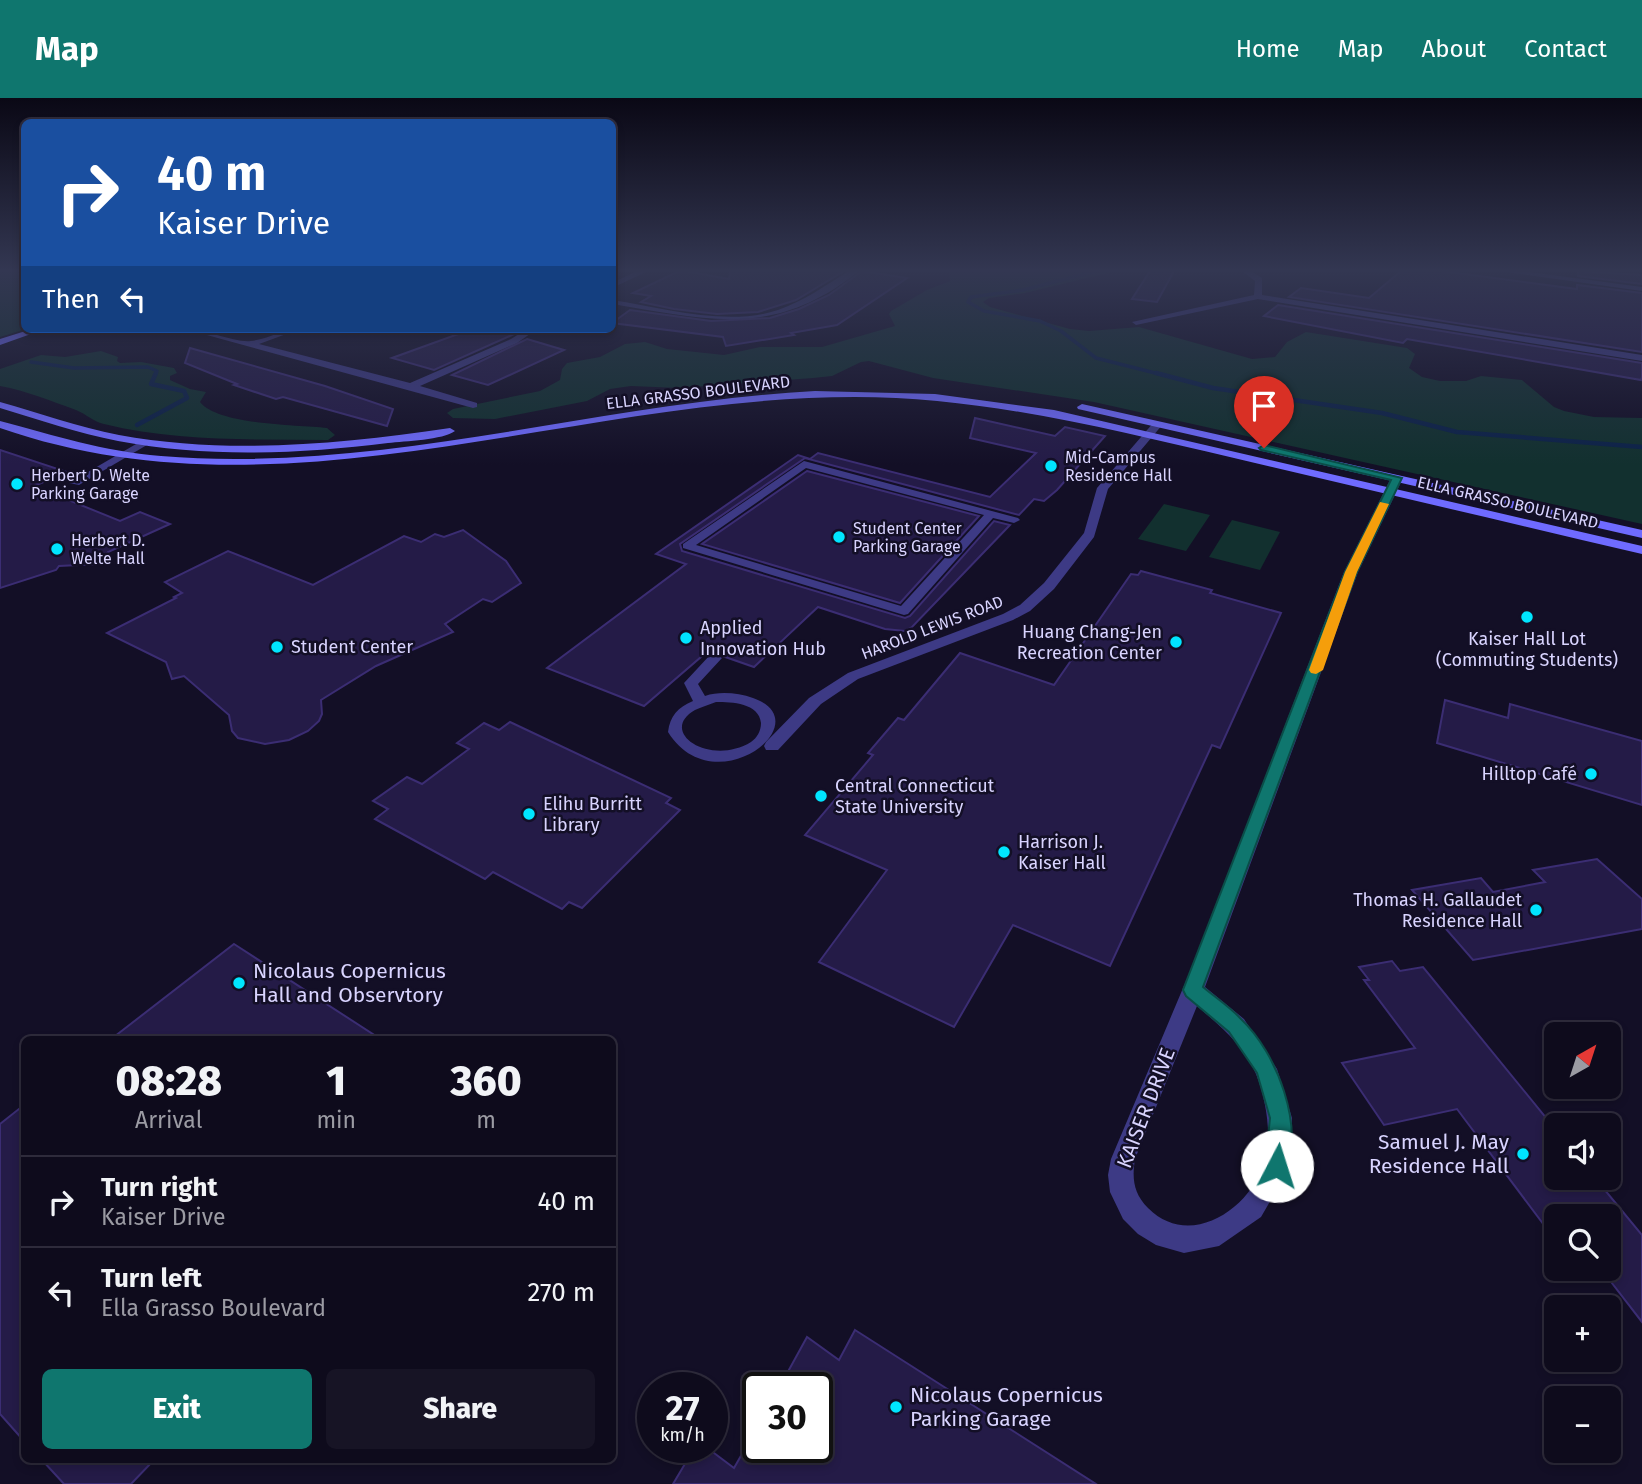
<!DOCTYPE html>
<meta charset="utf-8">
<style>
body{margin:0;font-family:"Fira Sans",sans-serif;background:#171425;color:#f1f3f6;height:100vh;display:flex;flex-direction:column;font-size:26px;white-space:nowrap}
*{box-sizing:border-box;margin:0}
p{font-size:23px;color:#9b9ba3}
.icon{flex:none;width:38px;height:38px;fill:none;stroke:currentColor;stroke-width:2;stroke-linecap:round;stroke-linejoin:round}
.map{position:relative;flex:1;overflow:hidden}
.drawer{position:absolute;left:21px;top:938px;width:595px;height:427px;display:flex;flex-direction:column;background:#0e0b1c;border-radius:10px;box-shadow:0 4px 10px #0003,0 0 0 2px #2e2b3b}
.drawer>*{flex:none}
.guide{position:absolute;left:21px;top:21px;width:595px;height:214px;border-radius:10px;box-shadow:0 4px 10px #0003,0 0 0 2px #2e2b3b;background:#1a4fa0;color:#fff;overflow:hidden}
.needle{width:46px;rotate:39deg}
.fabs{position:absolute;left:1544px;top:924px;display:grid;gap:14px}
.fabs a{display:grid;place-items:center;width:77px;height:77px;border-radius:10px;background:#0e0b1c;box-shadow:0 4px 10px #0003,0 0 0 2px #2e2b3b;font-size:35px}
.speed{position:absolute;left:637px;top:1274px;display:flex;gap:14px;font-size:35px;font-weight:700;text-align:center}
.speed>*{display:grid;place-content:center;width:91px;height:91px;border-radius:50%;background:#0e0b1c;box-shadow:0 4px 10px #0003,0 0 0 2px #2e2b3b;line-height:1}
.speed small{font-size:18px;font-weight:400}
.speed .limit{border:4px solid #111;border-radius:10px;background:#fff;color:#111}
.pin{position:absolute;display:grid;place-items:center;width:60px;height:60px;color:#fff;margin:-72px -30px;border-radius:50% 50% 50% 0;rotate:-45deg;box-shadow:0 0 7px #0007}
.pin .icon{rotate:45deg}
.me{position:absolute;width:77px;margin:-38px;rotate:5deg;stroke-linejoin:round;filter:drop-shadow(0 0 5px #0008)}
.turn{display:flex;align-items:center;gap:24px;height:147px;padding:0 21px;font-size:32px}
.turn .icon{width:91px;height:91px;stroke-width:2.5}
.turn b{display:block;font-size:49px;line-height:60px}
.then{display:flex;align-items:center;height:66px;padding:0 21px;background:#0003;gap:14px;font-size:26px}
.eta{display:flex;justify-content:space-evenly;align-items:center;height:119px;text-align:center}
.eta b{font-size:42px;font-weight:800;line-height:49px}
.cta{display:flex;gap:14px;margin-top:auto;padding:14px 21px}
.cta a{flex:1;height:80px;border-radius:10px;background:#0f766e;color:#fff;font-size:28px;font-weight:800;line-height:80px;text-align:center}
.cta a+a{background:#171425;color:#f1f3f6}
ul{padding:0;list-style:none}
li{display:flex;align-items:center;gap:21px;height:91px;padding:0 21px;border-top:2px solid #2e2b3b}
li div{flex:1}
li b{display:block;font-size:26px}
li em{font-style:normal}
header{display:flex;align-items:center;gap:42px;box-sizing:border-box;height:98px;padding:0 35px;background:#0f766e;color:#fff}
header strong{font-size:33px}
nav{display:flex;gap:38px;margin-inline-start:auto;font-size:24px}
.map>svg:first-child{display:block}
.green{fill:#12302f}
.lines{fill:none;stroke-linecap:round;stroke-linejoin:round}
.stream-far1{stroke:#0c2248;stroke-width:3.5}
.stream{stroke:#0c2248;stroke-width:4.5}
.building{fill:#241b47;stroke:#3b2d73;stroke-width:2}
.lane{fill:#3d3a85;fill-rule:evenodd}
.street{fill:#3d3a85;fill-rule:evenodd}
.secondary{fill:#6f6bff;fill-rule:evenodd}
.route{fill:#0f766e;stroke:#0a4d48;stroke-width:2}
.slow{fill:#f59e0b}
.poi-dot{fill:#00e5ff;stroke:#130f26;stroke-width:2.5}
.labels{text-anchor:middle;stroke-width:5;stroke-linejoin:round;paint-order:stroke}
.far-street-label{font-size:16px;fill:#d9d4ff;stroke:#130f26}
.far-poi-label{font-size:16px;fill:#d9d4ff;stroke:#130f26;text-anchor:start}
.poi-label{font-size:18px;fill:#d9d4ff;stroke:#130f26;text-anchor:start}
.near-poi-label{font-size:21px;fill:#d9d4ff;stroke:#130f26;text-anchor:start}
.near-street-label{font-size:21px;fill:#d9d4ff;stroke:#130f26}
</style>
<header>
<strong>Map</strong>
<nav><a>Home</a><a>Map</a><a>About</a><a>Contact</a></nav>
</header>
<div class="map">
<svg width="1642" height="1386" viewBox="0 0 1642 1386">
<rect width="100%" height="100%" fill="#130f26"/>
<g class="green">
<polygon points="0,173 24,173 26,231 0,239"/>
<polygon points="949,173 1116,173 1025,195 989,200 983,204 990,209 1070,231 1089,233 1139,229 1252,261 1275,259 1287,244 1306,234 1407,250 1415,256 1409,270 1422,279 1440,283 1466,283 1481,278 1522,282 1554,309 1564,313 1594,319 1642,320 1642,426 1094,304 933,280 869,263 861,264 832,278 813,280 679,290 631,288 610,291 587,303 495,321 453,320 447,315 453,311 540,293 560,282 562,271 567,265 600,259 625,246 645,244 667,251 724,257 760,249 822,249 895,228 889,216 891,213 927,192 950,183"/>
<path d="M101,253L118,259L117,263L120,265L141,264L174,270L177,275L170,278V282L190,291L206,294L200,304C218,327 297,327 327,330L335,337L328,342C254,341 177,344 104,326C94,324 86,316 76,312C51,303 27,293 0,288V271L41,257L65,259Z"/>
<polygon points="1164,406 1210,417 1186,453 1138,441"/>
<polygon points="1232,422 1280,434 1260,472 1209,459"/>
</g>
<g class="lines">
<g class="stream-far1">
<polyline points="1096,173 1023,192 971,199 968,204 984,213 1040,223 1061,233 1096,260 1163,277"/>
<polyline points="31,264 74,270 148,269 157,273 155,277"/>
</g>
<g class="stream">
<polyline points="1156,275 1213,290 1382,315 1457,334 1642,349"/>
<polyline points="137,327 187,300 184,293 151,286 156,275"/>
</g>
</g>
<g class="building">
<polygon points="685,173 729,181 730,173 844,173 796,202 758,214 717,216 674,211 641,204 651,198 633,195 677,174"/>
<polygon points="862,173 907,180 837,227 791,235 794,237 726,248 723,239 612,225 630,212 711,223 770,220 799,211 829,197"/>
<polygon points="1150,173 1174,173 1157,204 1132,201"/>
<polygon points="1401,173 1442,173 1577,191 1577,187 1642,195 1642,254 1289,199 1301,190 1369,200"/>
<polygon points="1578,173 1642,177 1642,186 1578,178"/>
<polygon points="1278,207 1642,265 1642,279 1641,282 1407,241 1403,245 1264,218"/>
<polygon points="472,231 490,231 512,237 434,272 392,260"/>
<polygon points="527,241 564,252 488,287 452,277"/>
<polygon points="190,250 325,288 393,311 387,328 283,299 276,301 234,287 237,286 185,265"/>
<polygon points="975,320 1055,338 1065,329 1105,338 1057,392 1044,403 1034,401 1019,417 805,360 680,446 682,453 905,520 910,518 994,423 1010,427 912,529 905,533 885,531 818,509 754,569 708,553 644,608 547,570 686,466 656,456 798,357 810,361 818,355 990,399 1036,355 970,340"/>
<polygon points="0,352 67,374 34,388 120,423 140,414 170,426 108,454 98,466 59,468 56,472 0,490"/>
<polygon points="807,373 979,418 900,505 702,446"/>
<polygon points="463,432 506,463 521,485 492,504 483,501 445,526 453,534 376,568 321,602 322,616 319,623 308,633 289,642 265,646 238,640 232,633 229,617 184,578 172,581 166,564 107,535 176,500 174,499 182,495 165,484 228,453 313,487 404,438 421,444 435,436 444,439"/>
<polygon points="1141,473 1212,492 1210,495 1281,515 1220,650 1212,647 1110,868 1013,827 954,929 819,864 887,772 805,737 873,657 868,655 898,620 904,622 960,555 1054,587 1131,476 1138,477"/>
<polygon points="1445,602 1508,620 1510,606 1642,643 1642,707 1437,645"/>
<polygon points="510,624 671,700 666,705 680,712 582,810 569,804 562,811 493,774 485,781 375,721 388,711 373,703 407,679 422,686 469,651 457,645 484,625 499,632"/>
<polygon points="1597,761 1642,801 1642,831 1473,862 1412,792 1481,780 1493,794 1545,784 1533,772"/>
<polygon points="234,846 382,942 110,942"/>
<polygon points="1392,863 1400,873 1423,869 1556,1032 1556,1080 1595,1080 1642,1137 1642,1224 1608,1180 1608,1118 1556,1118 1556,1143 1457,1011 1384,1027 1342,965 1415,950 1364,882 1369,882 1359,869"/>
<polygon points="24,1007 24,1343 0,1316 0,1026"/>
<polygon points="855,1232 1096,1386 673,1386 695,1349 706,1349 734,1370 746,1349 817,1349 817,1290 779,1290 807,1239 839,1262"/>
<polygon points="42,1362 154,1362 131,1386 64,1386"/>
</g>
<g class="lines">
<g class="lane">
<path d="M804,363L1018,420L1020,422L1014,425L993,420L908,516L904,517L683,450V446ZM806,370L984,417L901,508L696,447Z"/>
<path d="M715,556L722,560L698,586L705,598C720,593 738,595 753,600C822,624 714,708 668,634C670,618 678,609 693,603L684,585L710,557ZM716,604C732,604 759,605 761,625C761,633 757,640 751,644C710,669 657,634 695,612C701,609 709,607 716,604Z"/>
</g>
<g class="street">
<polygon points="637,173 648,173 612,190 612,185"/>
<path d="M849,173H859C774,241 710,222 612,206V202C664,210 727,229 778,212C804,203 826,187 849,173Z"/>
<polygon points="1242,173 1251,173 1262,180 1262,197 1642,257 1642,263 1258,201 1136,227 1132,224 1254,197 1255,183"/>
<polygon points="1499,173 1522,173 1642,189 1642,193"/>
<path d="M185,231C205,231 235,245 251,243C269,241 282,231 300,231L259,246L410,285L511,241L527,231H537L517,245L420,288L477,305V309L473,310Z"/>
<polygon points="1154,324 1163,326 1108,391 1094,439 1054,491 1030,513 1013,522 858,581 821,606 778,652 766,652 764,648 766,644 809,600 848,575 1003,516 1020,507 1044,485 1084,435 1097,390"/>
<polygon points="143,342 152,344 79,387 69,385"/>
<path d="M1397,377L1403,380L1358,474L1205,889L1244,921L1277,971L1292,1020L1289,1068L1286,1076L1261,1119L1219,1148L1184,1155L1156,1147L1138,1136L1123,1121L1110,1094L1108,1077L1111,1061L1194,864L1344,474L1391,380ZM1197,908C1219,927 1245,948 1256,976C1266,1000 1273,1041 1264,1066C1248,1113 1189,1151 1148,1110C1133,1095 1132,1080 1135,1061Z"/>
</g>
<g class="secondary">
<polygon points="32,231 45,231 0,247 0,241"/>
<path d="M815,293L935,296L1054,312L1642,448V456C1506,424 1370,392 1234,360C1108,331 985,299 855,299C570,299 281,428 0,330V323C56,338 102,353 161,358C381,376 597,305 815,293Z"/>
<path d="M0,304C40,315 78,329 119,337C229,357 340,346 450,330L455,333C443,342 405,343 388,345C299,356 207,360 118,343C78,335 39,322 0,310Z"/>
<polygon points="1082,306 1642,432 1642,440 1078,311 1077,309"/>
</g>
</g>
<linearGradient id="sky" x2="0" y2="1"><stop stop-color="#0a0815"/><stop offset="0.47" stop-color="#333752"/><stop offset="1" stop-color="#333752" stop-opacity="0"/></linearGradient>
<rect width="1642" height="367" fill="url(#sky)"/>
<path class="route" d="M1264,347L1402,380L1357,474L1203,889C1216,900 1230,909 1241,921C1277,955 1305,1028 1285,1076L1277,1079L1269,1076L1265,1068L1270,1020L1257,975L1229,934L1186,898L1183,892L1345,474L1391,382L1261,352L1259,350Z"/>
<polygon class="slow" points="1380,404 1389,406 1357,474 1323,572 1316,576 1311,575 1309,572 1345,474"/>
<g class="poi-dot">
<circle cx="1051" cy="368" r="7"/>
<circle cx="17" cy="386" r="7"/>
<circle cx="839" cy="439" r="7"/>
<circle cx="57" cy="451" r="7"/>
<circle cx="1527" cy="519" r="7"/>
<circle cx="686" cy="540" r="7"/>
<circle cx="1176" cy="544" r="7"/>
<circle cx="277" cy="549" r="7"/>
<circle cx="1591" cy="676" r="7"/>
<circle cx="821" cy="698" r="7"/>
<circle cx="529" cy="716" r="7"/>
<circle cx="1004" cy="754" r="7"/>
<circle cx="1536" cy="812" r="7"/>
<circle cx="239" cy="885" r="7"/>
<circle cx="1523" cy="1056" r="7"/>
<circle cx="896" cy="1309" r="7"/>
</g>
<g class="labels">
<g class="far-street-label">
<text transform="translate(698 294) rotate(-7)" y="6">ELLA GRASSO BOULEVARD</text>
<text transform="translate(1508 404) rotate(13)" y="6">ELLA GRASSO BOULEVARD</text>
<text transform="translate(932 529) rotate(-21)" y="6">HAROLD LEWIS ROAD</text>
</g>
<g class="far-poi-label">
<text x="1065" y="365">Mid-Campus<tspan x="1065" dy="18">Residence Hall</tspan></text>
<text x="31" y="383">Herbert D. Welte<tspan x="31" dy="18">Parking Garage</tspan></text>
<text x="853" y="436">Student Center<tspan x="853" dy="18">Parking Garage</tspan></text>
<text x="71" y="448">Herbert D.<tspan x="71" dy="18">Welte Hall</tspan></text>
</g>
<g class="poi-label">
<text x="700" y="536">Applied<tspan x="700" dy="21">Innovation Hub</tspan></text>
<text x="1162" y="540" text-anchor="end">Huang Chang-Jen<tspan x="1162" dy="21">Recreation Center</tspan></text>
<text x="1527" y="547" text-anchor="middle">Kaiser Hall Lot<tspan x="1527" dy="21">(Commuting Students)</tspan></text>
<text x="291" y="555">Student Center</text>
<text x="1577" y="682" text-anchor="end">Hilltop Café</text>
<text x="835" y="694">Central Connecticut<tspan x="835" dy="21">State University</tspan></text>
<text x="543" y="712">Elihu Burritt<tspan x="543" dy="21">Library</tspan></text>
<text x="1018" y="750">Harrison J.<tspan x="1018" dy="21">Kaiser Hall</tspan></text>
<text x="1522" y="808" text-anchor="end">Thomas H. Gallaudet<tspan x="1522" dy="21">Residence Hall</tspan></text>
</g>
<g class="near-poi-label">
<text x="253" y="880">Nicolaus Copernicus<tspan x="253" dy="24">Hall and Observtory</tspan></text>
<text x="1509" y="1051" text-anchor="end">Samuel J. May<tspan x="1509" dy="24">Residence Hall</tspan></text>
<text x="910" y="1304">Nicolaus Copernicus<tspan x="910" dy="24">Parking Garage</tspan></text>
</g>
<g class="near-street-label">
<text transform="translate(1146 1010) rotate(-69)" y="7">KAISER DRIVE</text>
</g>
</g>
</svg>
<div class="fabs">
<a><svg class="needle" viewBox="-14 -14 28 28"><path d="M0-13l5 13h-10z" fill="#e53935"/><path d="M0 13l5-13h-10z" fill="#9b9ba3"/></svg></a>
<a><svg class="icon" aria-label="sound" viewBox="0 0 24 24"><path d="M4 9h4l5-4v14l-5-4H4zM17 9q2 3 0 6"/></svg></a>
<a><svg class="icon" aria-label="search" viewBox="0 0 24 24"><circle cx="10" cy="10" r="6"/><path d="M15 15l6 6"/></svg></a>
<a>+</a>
<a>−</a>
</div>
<div class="speed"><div>27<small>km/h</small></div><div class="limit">30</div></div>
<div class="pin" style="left:1264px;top:350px;background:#d93025"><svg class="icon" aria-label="arrive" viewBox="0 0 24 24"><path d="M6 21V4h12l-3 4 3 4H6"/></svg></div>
<svg class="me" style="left:1277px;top:1068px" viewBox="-20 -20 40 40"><circle r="19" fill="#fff"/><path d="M0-13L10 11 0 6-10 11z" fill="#0f766e"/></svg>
<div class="guide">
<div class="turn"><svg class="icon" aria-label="right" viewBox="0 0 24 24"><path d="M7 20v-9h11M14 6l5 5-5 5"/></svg><div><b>40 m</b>Kaiser Drive</div></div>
<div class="then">Then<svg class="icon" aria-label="left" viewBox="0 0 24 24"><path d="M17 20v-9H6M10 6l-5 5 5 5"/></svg></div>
</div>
<section class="drawer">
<div class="eta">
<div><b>08:28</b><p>Arrival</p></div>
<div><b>1</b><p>min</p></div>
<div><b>360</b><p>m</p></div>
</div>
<ul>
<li><svg class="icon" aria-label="right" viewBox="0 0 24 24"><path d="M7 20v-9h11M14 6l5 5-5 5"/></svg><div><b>Turn right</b><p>Kaiser Drive</p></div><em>40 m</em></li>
<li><svg class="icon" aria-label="left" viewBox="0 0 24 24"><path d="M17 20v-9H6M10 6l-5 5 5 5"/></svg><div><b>Turn left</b><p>Ella Grasso Boulevard</p></div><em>270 m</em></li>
</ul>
<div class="cta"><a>Exit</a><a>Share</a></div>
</section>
</div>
